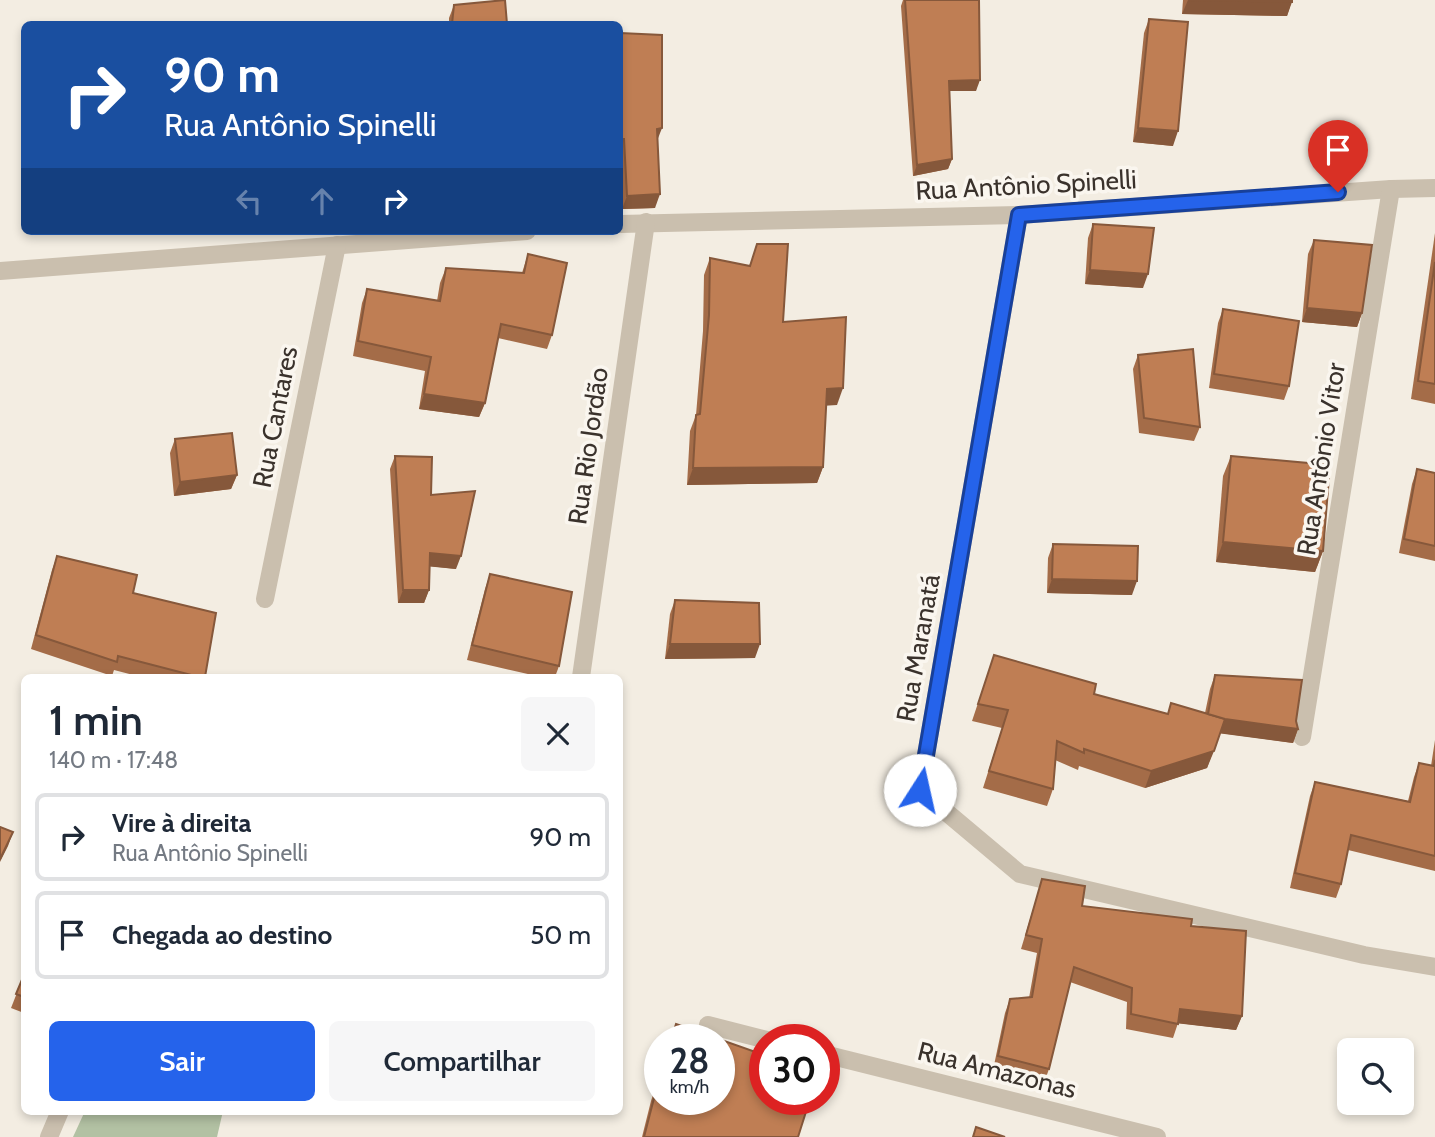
<!DOCTYPE html>
<html lang="pt">
<meta charset="utf-8">
<style>
body{margin:0;font-family:Cabin,sans-serif;background:#f6f6f7;color:#1f2937;height:100vh;display:flex;flex-direction:column;font-size:26px;white-space:nowrap}
*{box-sizing:border-box;margin:0}
p{font-size:23px;color:#747a83}
.icon{flex:none;width:38px;height:38px;fill:none;stroke:currentColor;stroke-width:2;stroke-linecap:round;stroke-linejoin:round}
.map{position:relative;flex:1;overflow:hidden}
.drawer{position:absolute;left:21px;top:674px;width:602px;height:441px;display:flex;flex-direction:column;background:#fff;border-radius:10px;box-shadow:0 4px 10px #0003}
.drawer>*{flex:none}
.hud{position:absolute;left:21px;top:21px;width:602px;height:214px;border-radius:10px;box-shadow:0 4px 10px #0003;background:#1a4fa0;color:#fff;overflow:hidden}
.buttons{position:absolute;left:1337px;top:1038px;display:grid;gap:14px}
.buttons a{display:grid;place-items:center;width:77px;height:77px;border-radius:10px;background:#fff;box-shadow:0 4px 10px #0003;font-size:35px}
.speed{position:absolute;left:644px;top:1024px;display:flex;gap:14px;font-size:35px;font-weight:700;text-align:center}
.speed>*{display:grid;place-content:center;width:91px;height:91px;border-radius:50%;background:#fff;box-shadow:0 4px 10px #0003;line-height:1}
.speed small{font-size:18px;font-weight:400}
.speed .limit{border:10px solid #d22;background:#fff;color:#111}
.pin{position:absolute;display:grid;place-items:center;width:60px;height:60px;color:#fff;margin:-72px -30px;border-radius:50% 50% 50% 0;rotate:-45deg;box-shadow:0 0 7px #0007}
.pin .icon{rotate:45deg}
.me{position:absolute;width:77px;margin:-38px;rotate:10deg;stroke-linejoin:round;filter:drop-shadow(0 0 5px #0008)}
.turn{display:flex;align-items:center;gap:24px;height:147px;padding:0 28px;font-size:32px}
.turn .icon{width:91px;height:91px;stroke-width:2.5}
.turn b{display:block;font-size:49px;line-height:60px}
.lanes{display:flex;align-items:center;height:66px;padding:0 28px;background:#0003;justify-content:center;gap:35px;direction:ltr}
.lanes .off{opacity:.35}
.round{display:grid;place-items:center;flex:none;width:74px;height:74px;border-radius:10px;background:#f6f6f7}
.head{display:flex;align-items:center;justify-content:space-between;height:119px;padding:0 28px}
h1{font-size:42px;font-weight:600;line-height:52px}
.button{display:flex;gap:14px;margin-top:auto;padding:14px 28px}
.button a{flex:1;height:80px;border-radius:10px;background:#2563eb;color:#fff;font-size:28px;font-weight:600;line-height:80px;text-align:center}
.button a+a{background:#f6f6f7;color:#1f2937}
ul{padding:0;list-style:none}
li{display:flex;align-items:center;gap:21px;height:88px;margin:0 14px 10px;padding:0 14px;border:4px solid #e0e1e3;border-radius:10px}
li div{flex:1}
li b{display:block;font-size:26px}
li em{font-style:normal}
.map>svg:first-child{display:block}
.green{fill:#b2c1a3}
.lines{fill:none;stroke-linecap:round;stroke-linejoin:round}
.minor{stroke:#cabfae;stroke-width:18}
.wall{fill:#a46c48}
.shaded-wall{fill:#86583b}
.building{fill:#bf7e54;stroke:#86583b;stroke-width:2}
.route-casing{stroke:#184099;stroke-width:18}
.route{stroke:#2563eb;stroke-width:12}
.labels{text-anchor:middle;stroke-width:7;stroke-linejoin:round;paint-order:stroke}
.street-label{font-size:26px;fill:#3a322c;stroke:#faf6ef}
</style>
<div class="map">
<svg width="1435" height="1137" viewBox="0 0 1435 1137">
<rect width="100%" height="100%" fill="#f3ede2"/>
<polygon class="green" points="85,1111 223,1111 217,1137 73,1137"/>
<g class="lines">
<g class="minor">
<polyline points="1019,215 920,790 1020,874 1364,955 1435,967"/>
<polyline points="620,224 1019,215 1391,189 1435,188"/>
<polyline points="0,271 527,231"/>
<polyline points="265,599 337,245"/>
<polyline points="581,677 646,222"/>
<polyline points="1302,737 1391,189"/>
<polyline points="708,1025 767,1040"/>
<polyline points="824,1054 1157,1137"/>
<polyline points="49,1137 60,1111"/>
</g>
</g>
<g class="wall">
<polygon points="903,0 979,0 976,91 949,91 952,159 948,169 913,176 901,6"/>
<polygon points="1183,0 1292,0 1287,16 1182,14"/>
<polygon points="454,5 507,24 449,24 449,18"/>
<polygon points="1149,19 1173,146 1133,142 1144,33"/>
<polygon points="620,33 658,140 655,208 622,209 620,155"/>
<polygon points="1093,224 1143,288 1085,284 1088,238"/>
<polygon points="1435,233 1435,404 1411,399"/>
<polygon points="1314,240 1362,313 1357,327 1302,322 1308,254"/>
<polygon points="528,254 552,335 547,349 498,338 485,403 479,417 419,409 425,371 353,356 362,303 367,289 437,301 440,283 446,268 522,273"/>
<polygon points="710,258 783,322 837,405 826,405 823,467 817,483 687,485 690,431 696,415 703,331 704,275"/>
<polygon points="1223,309 1289,386 1284,400 1209,388 1218,323"/>
<polygon points="1138,355 1200,427 1194,441 1139,433 1133,369"/>
<polygon points="175,439 237,475 231,489 174,496 170,453"/>
<polygon points="395,456 431,495 456,569 429,566 429,590 424,603 398,603 390,469"/>
<polygon points="1231,456 1323,551 1315,572 1216,562 1223,476"/>
<polygon points="1417,469 1435,473 1435,561 1399,553 1412,484"/>
<polygon points="1053,544 1132,595 1047,593 1048,558"/>
<polygon points="57,556 133,593 205,677 141,677 114,670 112,676 31,649 52,570"/>
<polygon points="490,574 559,666 555,677 541,677 467,660 485,589"/>
<polygon points="675,600 755,658 665,659 670,614"/>
<polygon points="994,655 1094,694 1168,714 1205,713 1210,689 1215,675 1296,721 1298,729 1293,743 1220,733 1207,768 1145,788 1079,766 1078,770 1055,760 1053,789 1047,806 983,788 1002,728 972,721"/>
<polygon points="1435,740 1435,871 1348,850 1341,884 1336,898 1290,888 1310,796 1315,782 1408,801 1414,777 1419,763 1431,766"/>
<polygon points="1042,879 1082,906 1191,926 1242,1016 1236,1030 1178,1023 1173,1038 1126,1029 1127,1002 1070,982 1049,1069 1044,1083 993,1070 1005,1013 1010,999 1029,998 1037,953 1021,949"/>
<polygon points="24,975 24,1013 11,1008"/>
<polygon points="676,1024 760,1054 763,1045 798,1137 642,1137 651,1101 660,1073 660,1099 719,1040 670,1040"/>
</g>
<g class="shaded-wall">
<polygon points="1188,0 1292,2 1287,16 1182,14"/>
<polygon points="980,80 976,91 945,91 949,81"/>
<polygon points="662,128 657,141 657,129"/>
<polygon points="1138,128 1178,131 1173,146 1133,142"/>
<polygon points="620,139 624,139 620,152"/>
<polygon points="952,159 948,169 913,176 917,165"/>
<polygon points="660,194 655,208 622,209 627,196"/>
<polygon points="1090,270 1148,274 1143,288 1085,284"/>
<polygon points="1307,308 1362,313 1357,327 1302,322"/>
<polygon points="843,388 837,405 821,406 827,389"/>
<polygon points="424,394 485,403 479,417 419,409"/>
<polygon points="823,467 817,483 687,485 693,468"/>
<polygon points="237,475 231,489 174,496 180,482"/>
<polygon points="1223,542 1323,551 1315,572 1216,562"/>
<polygon points="430,553 461,556 456,569 425,566"/>
<polygon points="1052,579 1137,581 1132,595 1047,593"/>
<polygon points="403,590 429,590 424,603 398,603"/>
<polygon points="670,644 760,644 755,658 665,659"/>
<polygon points="1207,717 1298,729 1293,743 1202,731"/>
<polygon points="1214,751 1207,768 1145,788 1151,771"/>
<polygon points="13,832 8,846 0,862 0,859"/>
<polygon points="1180,1009 1242,1016 1236,1030 1175,1023"/>
</g>
<g class="building">
<polygon points="505,0 507,24 452,24 454,5"/>
<polygon points="905,0 979,0 980,80 949,81 952,159 917,165"/>
<polygon points="1188,0 1292,0 1292,2"/>
<polygon points="1149,19 1188,22 1178,131 1138,128"/>
<polygon points="620,33 662,35 662,128 657,129 660,194 627,196 624,139 620,139"/>
<polygon points="1093,224 1154,228 1148,274 1090,270"/>
<polygon points="1314,240 1372,245 1362,313 1307,308"/>
<polygon points="757,244 788,244 783,322 846,317 843,388 827,389 823,467 693,468 696,415 700,414 709,315 710,258 750,266"/>
<polygon points="528,254 567,263 552,335 501,324 485,403 424,394 431,357 358,341 367,289 440,301 446,268 524,273"/>
<polygon points="1435,262 1435,384 1418,381"/>
<polygon points="1223,309 1299,321 1289,386 1214,374"/>
<polygon points="1193,349 1200,427 1144,418 1138,355"/>
<polygon points="232,433 237,475 180,482 175,439"/>
<polygon points="395,456 432,457 431,495 475,491 461,556 430,553 429,590 403,590"/>
<polygon points="1231,456 1330,465 1323,551 1223,542"/>
<polygon points="1417,469 1435,473 1435,546 1404,539"/>
<polygon points="1053,544 1138,546 1137,581 1052,579"/>
<polygon points="57,556 137,575 133,593 216,613 205,677 199,677 118,656 117,662 36,635"/>
<polygon points="490,574 572,592 559,666 472,645"/>
<polygon points="675,600 759,603 760,644 670,644"/>
<polygon points="994,655 1096,684 1094,694 1168,714 1171,703 1225,719 1214,751 1151,771 1084,749 1084,753 1057,741 1053,789 989,771 1008,710 978,704"/>
<polygon points="1215,675 1302,680 1296,721 1298,729 1225,719 1208,714"/>
<polygon points="1435,760 1435,856 1351,835 1341,884 1295,873 1315,782 1410,802 1419,763 1434,766"/>
<polygon points="0,827 13,832 0,859"/>
<polygon points="1042,879 1085,886 1082,906 1192,919 1191,926 1246,931 1242,1016 1180,1009 1178,1024 1131,1014 1132,988 1074,967 1049,1069 998,1056 1010,999 1032,997 1042,939 1026,935"/>
<polygon points="24,975 24,997 16,994"/>
<polygon points="676,1024 761,1054 763,1045 765,1045 765,1099 810,1099 798,1137 644,1137 660,1075 660,1099 719,1099 719,1040 671,1040"/>
<polygon points="976,1127 1005,1137 973,1137"/>
</g>
<g class="lines">
<defs>
<polyline id="route" points="920,790 1019,215 1338,192"/>
</defs>
<use href="#route" class="route-casing"/>
<use href="#route" class="route"/>
</g>
<g class="labels">
<g class="street-label">
<text transform="translate(1026 185) rotate(-3)" y="9">Rua Antônio Spinelli</text>
<text transform="translate(275 417) rotate(-79)" y="9">Rua Cantares</text>
<text transform="translate(588 446) rotate(-82)" y="9">Rua Rio Jordão</text>
<text transform="translate(1321 459) rotate(-81)" y="9">Rua Antônio Vitor</text>
<text transform="translate(918 648) rotate(-80)" y="9">Rua Maranatá</text>
<text transform="translate(997 1070) rotate(14)" y="9">Rua Amazonas</text>
</g>
</g>
</svg>
<div class="buttons">
<a><svg class="icon" aria-label="search" viewBox="0 0 24 24"><circle cx="10" cy="10" r="6"/><path d="M15 15l6 6"/></svg></a>
</div>
<div class="speed"><div>28<small>km/h</small></div><div class="limit">30</div></div>
<div class="pin" style="left:1338px;top:192px;background:#d93025"><svg class="icon" aria-label="arrive" viewBox="0 0 24 24"><path d="M6 21V4h12l-3 4 3 4H6"/></svg></div>
<svg class="me" style="left:920px;top:790px" viewBox="-20 -20 40 40"><circle r="19" fill="#fff"/><path d="M0-13L10 11 0 6-10 11z" fill="#2563eb"/></svg>
<div class="hud">
<div class="turn"><svg class="icon" aria-label="right" viewBox="0 0 24 24"><path d="M7 20v-9h11M14 6l5 5-5 5"/></svg><div><b>90 m</b>Rua Antônio Spinelli</div></div>
<div class="lanes"><svg class="icon off" aria-label="left" viewBox="0 0 24 24"><path d="M17 20v-9H6M10 6l-5 5 5 5"/></svg><svg class="icon off" aria-label="ahead" viewBox="0 0 24 24"><path d="M12 20V5M6 11l6-6 6 6"/></svg><svg class="icon" aria-label="right" viewBox="0 0 24 24"><path d="M7 20v-9h11M14 6l5 5-5 5"/></svg></div>
</div>
<section class="drawer">
<div class="head"><div><h1>1 min</h1><p>140 m · 17:48</p></div><a class="round"><svg class="icon" aria-label="close" viewBox="0 0 24 24"><path d="M6 6l12 12M18 6L6 18"/></svg></a></div>
<ul>
<li><svg class="icon" aria-label="right" viewBox="0 0 24 24"><path d="M7 20v-9h11M14 6l5 5-5 5"/></svg><div><b>Vire à direita</b><p>Rua Antônio Spinelli</p></div><em>90 m</em></li>
<li><svg class="icon" aria-label="arrive" viewBox="0 0 24 24"><path d="M6 21V4h12l-3 4 3 4H6"/></svg><div><b>Chegada ao destino</b></div><em>50 m</em></li>
</ul>
<div class="button"><a>Sair</a><a>Compartilhar</a></div>
</section>
</div>
